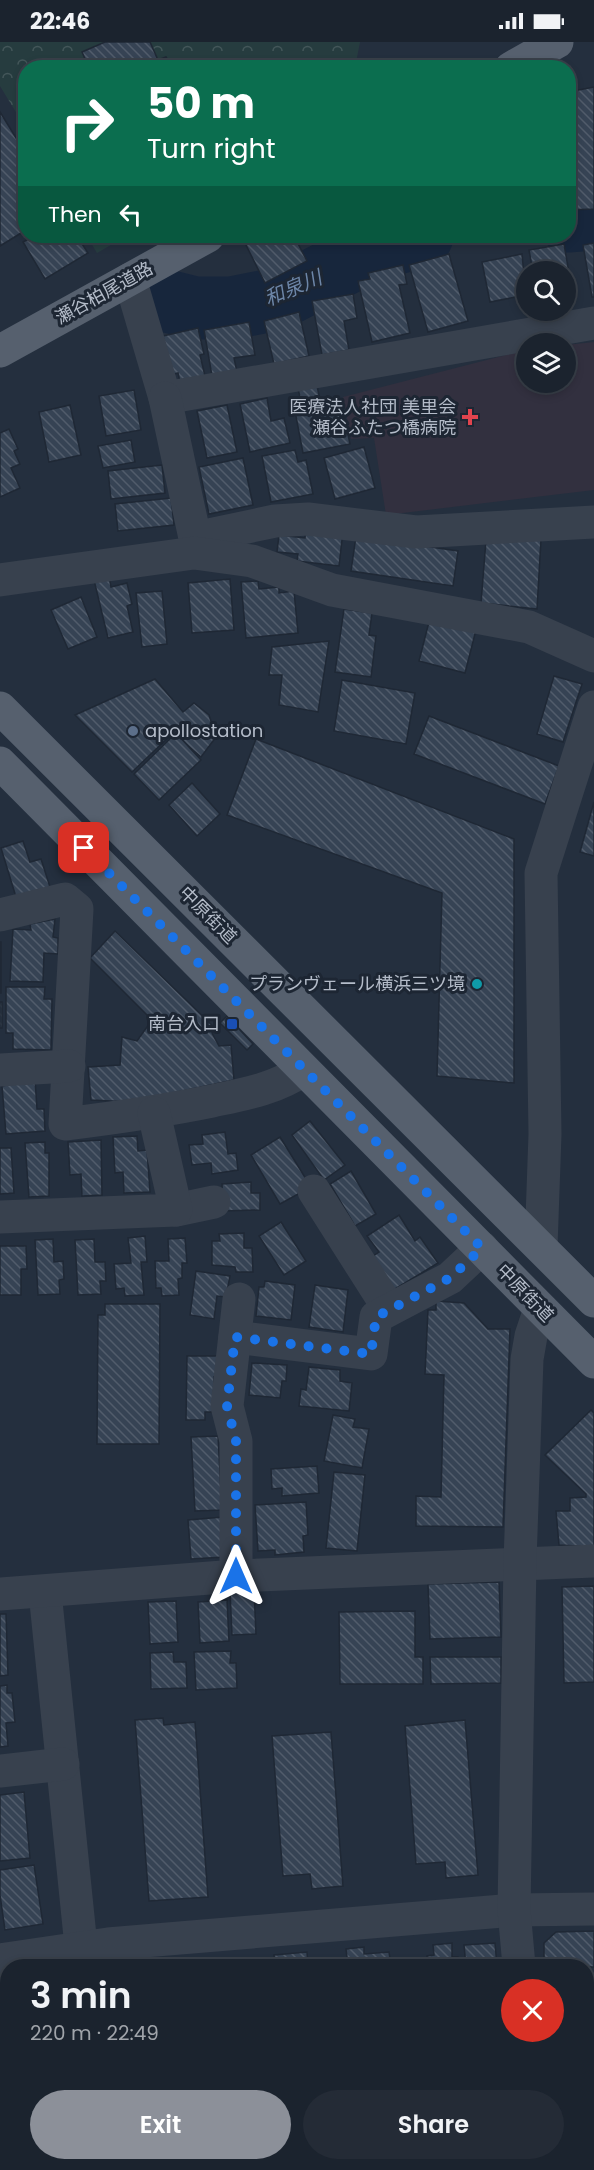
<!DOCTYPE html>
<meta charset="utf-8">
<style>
body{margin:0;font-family:Poppins,"Noto Sans JP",sans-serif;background:#242b36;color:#f1f3f6;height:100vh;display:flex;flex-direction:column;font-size:22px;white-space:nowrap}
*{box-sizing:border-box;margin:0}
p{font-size:20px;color:#a0a4aa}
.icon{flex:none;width:33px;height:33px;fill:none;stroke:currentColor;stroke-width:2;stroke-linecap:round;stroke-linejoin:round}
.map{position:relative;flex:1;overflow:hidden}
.sheet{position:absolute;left:0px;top:1917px;width:594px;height:212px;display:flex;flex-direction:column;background:#1b232e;border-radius:24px 24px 0 0;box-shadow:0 3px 9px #0003,0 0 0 2px #39404a}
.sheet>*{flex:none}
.guide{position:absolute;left:18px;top:18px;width:558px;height:183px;border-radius:24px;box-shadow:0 3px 9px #0003,0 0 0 2px #39404a;background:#0b6e4f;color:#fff;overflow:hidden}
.buttons{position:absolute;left:516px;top:219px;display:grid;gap:12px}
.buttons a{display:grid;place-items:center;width:60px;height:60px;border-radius:50%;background:#1b232e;box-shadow:0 3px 9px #0003,0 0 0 2px #39404a;font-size:30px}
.pin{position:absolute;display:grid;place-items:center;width:51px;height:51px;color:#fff;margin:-26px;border-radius:12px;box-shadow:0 3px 9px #0006}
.me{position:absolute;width:66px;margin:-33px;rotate:0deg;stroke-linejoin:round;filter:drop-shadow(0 0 4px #0008)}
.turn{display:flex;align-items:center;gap:21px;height:126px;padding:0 30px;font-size:27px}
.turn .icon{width:78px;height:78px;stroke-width:2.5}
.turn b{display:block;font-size:42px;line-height:51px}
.then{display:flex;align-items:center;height:57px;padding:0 30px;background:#0003;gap:12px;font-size:22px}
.round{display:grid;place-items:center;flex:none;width:63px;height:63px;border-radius:32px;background:#242b36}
.summary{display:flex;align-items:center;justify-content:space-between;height:102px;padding:0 30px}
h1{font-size:36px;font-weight:600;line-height:45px}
.action{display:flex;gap:12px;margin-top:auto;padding:12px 30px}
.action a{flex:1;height:69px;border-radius:36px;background:#8c9099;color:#fff;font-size:24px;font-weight:600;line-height:69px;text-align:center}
.action a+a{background:#242b36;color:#f1f3f6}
.status{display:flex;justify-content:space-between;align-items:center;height:42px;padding:0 30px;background:#1b232e;direction:ltr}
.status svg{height:16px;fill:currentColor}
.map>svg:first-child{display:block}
.medical{fill:#32303f}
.forest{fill:url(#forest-crowns)}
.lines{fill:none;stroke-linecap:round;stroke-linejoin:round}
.river{stroke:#17263c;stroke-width:63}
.building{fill:url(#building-back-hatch);stroke:#1f2835;stroke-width:1.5}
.minor{stroke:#38414e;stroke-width:33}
.major{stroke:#56606e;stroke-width:33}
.route{stroke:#1a73e8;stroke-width:10;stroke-dasharray:0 18}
.health-dot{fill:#e0444e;stroke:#1d2633;stroke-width:2}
.service-dot{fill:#5c6f8a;stroke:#1d2633;stroke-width:2}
.culture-dot{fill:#0f9aa8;stroke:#1d2633;stroke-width:2}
.transit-dot{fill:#1a4fb4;stroke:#1d2633;stroke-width:2}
.labels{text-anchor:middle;stroke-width:6;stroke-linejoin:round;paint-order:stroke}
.street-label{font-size:18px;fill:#b4bcc9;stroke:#1d2633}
.poi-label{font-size:18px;fill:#b4bcc9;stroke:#1d2633;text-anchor:end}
.water-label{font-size:20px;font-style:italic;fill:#6d86a8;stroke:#1d2633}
</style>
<div class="status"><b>22:46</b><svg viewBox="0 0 49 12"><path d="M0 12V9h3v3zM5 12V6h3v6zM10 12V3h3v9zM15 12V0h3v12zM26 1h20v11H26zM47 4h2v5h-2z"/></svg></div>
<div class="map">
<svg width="594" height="2128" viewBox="0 0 594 2128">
<defs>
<pattern id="forest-crowns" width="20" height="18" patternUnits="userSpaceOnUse" patternTransform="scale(1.5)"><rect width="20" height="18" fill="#263c3f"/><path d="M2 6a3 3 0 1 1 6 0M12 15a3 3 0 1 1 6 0" fill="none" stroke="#435659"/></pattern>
<pattern id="building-back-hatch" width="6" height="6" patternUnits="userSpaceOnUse" patternTransform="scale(1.5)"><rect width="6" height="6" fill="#364354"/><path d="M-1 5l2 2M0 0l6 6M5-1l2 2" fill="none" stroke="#515c6b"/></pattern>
</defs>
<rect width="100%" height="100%" fill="#242f3e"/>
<polygon class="medical" points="594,300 594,448 386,473 374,396 351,397 343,355 526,308 526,340 566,340 566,303"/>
<g class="forest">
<polygon points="0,0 360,0 355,25 26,26 25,85 0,44"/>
<polygon points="87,194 126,194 97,211"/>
</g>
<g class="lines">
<g class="river">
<polyline points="568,179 594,177"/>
<polyline points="159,257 195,266 232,266 277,257 371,208 422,194"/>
</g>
</g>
<g class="building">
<polygon points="105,0 150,0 158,18 166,15 173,26 89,26 82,10"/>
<polygon points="594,45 594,167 568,168 568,50"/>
<polygon points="0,70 26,112 26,188 0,204"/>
<polygon points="34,194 77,194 88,211 45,237 23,200"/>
<polygon points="259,194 294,194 307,219 265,241 245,201"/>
<polygon points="594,201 594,255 592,255 583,203"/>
<polygon points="564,202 572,248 566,249 566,230 533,230 529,208"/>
<polygon points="449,212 468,279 428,290 409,223"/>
<polygon points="522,212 526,253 490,260 482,220"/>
<polygon points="403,223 407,242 399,243 410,291 372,300 358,239 370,237 368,231"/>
<polygon points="353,252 357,276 344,279 349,308 322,313 312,259"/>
<polygon points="299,270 309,314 274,322 264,279"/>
<polygon points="249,280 255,313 234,316 237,330 212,334 204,288"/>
<polygon points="198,286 204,312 200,313 205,334 180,340 178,331 171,333 163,294"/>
<polygon points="317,344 321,362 341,358 350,402 303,411 294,364 302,363 298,347"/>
<polygon points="134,348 141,388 106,394 99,354"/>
<polygon points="267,356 271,379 284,376 290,401 250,410 240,362"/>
<polygon points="70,363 81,413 49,420 39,370"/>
<polygon points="227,363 237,410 207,416 197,369"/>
<polygon points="9,387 18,407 14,409 20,422 11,426 20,446 0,455 0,391"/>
<polygon points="131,398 135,420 103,426 98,404"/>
<polygon points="364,405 375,446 335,457 324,416"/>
<polygon points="295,408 298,420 306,418 313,452 271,460 262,414"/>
<polygon points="243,416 253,463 209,472 199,425"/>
<polygon points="162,423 165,451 111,457 108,429"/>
<polygon points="171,456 174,483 118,489 115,462"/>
<polygon points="306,485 343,489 339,524 297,519 298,512 277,510 279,493 305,496"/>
<polygon points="356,494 458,509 453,544 351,529"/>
<polygon points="541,497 537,567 481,561 486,498"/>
<polygon points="109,534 111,545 127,541 132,562 127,564 133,590 108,596 94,538"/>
<polygon points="230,537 234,588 192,591 188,541"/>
<polygon points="258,539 259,547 279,545 279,551 294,549 298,591 246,596 241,540"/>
<polygon points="162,549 167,602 142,605 136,551"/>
<polygon points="81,555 97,595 68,607 51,568"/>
<polygon points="344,567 372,571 369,593 376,594 371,635 335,630"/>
<polygon points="430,576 476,588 465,631 419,619"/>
<polygon points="329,599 318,670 279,663 282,633 269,633 272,605"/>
<polygon points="554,634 582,642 563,700 537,692"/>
<polygon points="155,637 183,670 194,661 209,673 216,695 201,715 173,691 132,730 75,673"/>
<polygon points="342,638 415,651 406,702 334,689"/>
<polygon points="429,674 559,724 545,762 414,712"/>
<polygon points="176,691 201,718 159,758 134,732"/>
<polygon points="256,697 514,797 514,1041 437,1034 442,851 227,773"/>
<polygon points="192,741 220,772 197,794 169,763"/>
<polygon points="594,760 594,814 580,810"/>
<polygon points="23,799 30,820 41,817 50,845 16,855 1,806"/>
<polygon points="55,877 53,895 58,896 58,912 44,911 43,940 10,939 13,887 31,888 30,882"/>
<polygon points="115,889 216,987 212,991 219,1004 231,1003 234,1038 131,1060 91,1058 88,1025 120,1023 122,995 137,999 152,978 90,916"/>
<rect x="0" y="900" width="1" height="51"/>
<polygon points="6,945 45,945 44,957 52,957 51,1008 13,1007 13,991 6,991"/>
<rect x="0" y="960" width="2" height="26"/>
<polygon points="227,974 253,1002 247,1008 220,981"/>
<polygon points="35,1037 37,1067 44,1067 45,1089 6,1092 2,1044"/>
<polygon points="310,1079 345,1123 324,1138 292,1093"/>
<polygon points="225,1090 228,1112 236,1111 238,1128 212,1132 211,1121 192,1123 189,1103 203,1102 202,1093"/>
<polygon points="137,1094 138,1109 147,1108 150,1150 124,1151 123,1130 115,1131 113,1095"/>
<polygon points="280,1095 311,1145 280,1162 251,1113"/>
<polygon points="101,1098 102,1153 82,1154 81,1132 70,1133 68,1100"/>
<polygon points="45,1100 45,1111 49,1111 49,1154 29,1155 25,1101"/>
<polygon points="0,1106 11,1106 14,1151 0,1152"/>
<polygon points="351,1129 376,1172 355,1184 330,1142"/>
<polygon points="251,1140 251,1151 260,1151 260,1168 223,1169 222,1142"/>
<polygon points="399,1173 415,1199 420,1195 438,1221 390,1250 370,1216 379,1210 367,1194"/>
<polygon points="281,1180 306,1219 284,1233 259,1194"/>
<polygon points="244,1191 244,1206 252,1206 253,1230 236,1230 235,1225 212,1223 212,1199 220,1199 219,1192"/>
<polygon points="145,1194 147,1220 141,1220 144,1253 125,1254 124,1246 116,1247 114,1222 131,1221 128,1196"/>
<polygon points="185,1196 187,1221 182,1221 182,1236 178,1237 179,1253 162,1254 161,1246 156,1246 155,1219 169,1219 168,1197"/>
<polygon points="53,1197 54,1220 63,1219 64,1237 59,1238 60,1252 38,1253 35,1198"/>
<polygon points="94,1197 95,1220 105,1220 106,1239 100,1239 101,1252 78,1253 75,1198"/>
<polygon points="0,1204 26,1204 27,1227 21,1227 21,1253 0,1253"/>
<polygon points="196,1229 230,1234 226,1255 217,1254 214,1277 190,1273"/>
<polygon points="265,1239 295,1243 291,1278 256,1274 259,1245 264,1245"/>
<polygon points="315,1243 348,1248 343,1290 309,1285"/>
<polygon points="436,1259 464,1261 488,1287 510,1287 503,1485 416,1484 416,1454 441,1455 444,1333 425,1332 428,1268 436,1268"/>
<polygon points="105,1262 160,1262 159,1402 97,1402 98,1273 105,1273"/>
<polygon points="187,1314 219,1314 219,1336 214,1335 213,1370 205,1370 205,1378 186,1378"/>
<polygon points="252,1321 287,1323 286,1339 282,1339 280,1356 249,1353"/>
<polygon points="309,1325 340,1328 340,1339 352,1341 349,1369 299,1364 301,1347 306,1348"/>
<polygon points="591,1368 594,1371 594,1505 559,1503 556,1469 570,1469 570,1456 586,1455 586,1452 545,1413"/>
<polygon points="333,1373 355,1377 353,1385 369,1387 362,1426 324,1419"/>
<polygon points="218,1394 222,1468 195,1469 191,1395"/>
<polygon points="317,1424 319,1451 282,1454 282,1446 272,1447 271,1427"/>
<polygon points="334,1430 365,1433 357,1509 326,1506"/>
<polygon points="306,1460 308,1493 303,1494 304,1510 275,1513 275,1508 258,1509 255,1463"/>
<polygon points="223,1475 225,1515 191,1517 188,1478"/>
<polygon points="499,1540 501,1595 430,1597 428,1542"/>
<polygon points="594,1544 594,1640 564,1641 562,1545"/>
<polygon points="254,1548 256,1592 232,1593 230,1549"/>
<polygon points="227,1558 229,1599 200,1601 198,1560"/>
<polygon points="176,1559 178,1600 150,1602 148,1560"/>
<polygon points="415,1569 415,1615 423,1615 423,1642 340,1642 339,1570"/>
<polygon points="0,1572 6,1572 8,1633 0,1634"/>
<polygon points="231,1609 230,1621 236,1621 237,1646 196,1648 194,1610"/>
<polygon points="173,1610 174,1620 186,1620 187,1646 151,1647 150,1611"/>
<polygon points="430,1615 501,1615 501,1641 431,1642"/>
<polygon points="7,1643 7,1651 12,1651 15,1680 6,1681 8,1704 0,1705 0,1644"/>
<polygon points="163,1676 164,1683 195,1680 208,1855 149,1859 135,1678"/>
<polygon points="465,1678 478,1833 446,1836 445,1820 416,1822 405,1684"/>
<polygon points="331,1690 343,1844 312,1847 310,1832 283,1834 272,1694"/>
<polygon points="24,1750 30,1816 0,1819 0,1753"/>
<polygon points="34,1823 43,1882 5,1888 0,1853 0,1828"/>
<polygon points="594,1889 594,1925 544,1924 544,1901 556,1890"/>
<polygon points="452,1901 452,1915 458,1915 459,1924 428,1924 427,1914 434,1913 433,1903"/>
<polygon points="495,1901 497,1924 466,1924 464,1903"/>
<polygon points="364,1905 364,1912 389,1910 391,1924 348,1924 346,1907"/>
<polygon points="307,1910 308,1924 275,1924 274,1913"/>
<polygon points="253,1921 253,1924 222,1924"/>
<polygon points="162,1922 162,1924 142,1924 142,1923"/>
<polygon points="587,1934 594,1936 594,1991 586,1989"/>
<polygon points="3,1944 8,1944 8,1973"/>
<polygon points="586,2040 594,2040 594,2093 586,2092"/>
<polygon points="0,2060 3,2083 0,2084"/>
<polygon points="18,2121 59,2121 60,2128 19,2128"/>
<polygon points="123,2121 180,2121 180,2128 124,2128"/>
<polygon points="200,2121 242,2121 242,2125 237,2125 238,2128 210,2128 210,2125 200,2126"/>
<polygon points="283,2121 322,2121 323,2128 283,2128"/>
<polygon points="370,2121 405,2121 406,2128 370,2128"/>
<polygon points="443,2121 493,2121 493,2126 443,2128"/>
</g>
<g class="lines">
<g class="minor">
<polyline points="130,237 165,356 594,281"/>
<polyline points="165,356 195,496 275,479 308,477 416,490 594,480"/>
<polyline points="0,538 194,511 252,519 332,548 529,585 594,614"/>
<path d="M0,873L65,857L77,867L65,1082C114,1076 163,1069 212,1059C245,1052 275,1047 303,1028"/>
<polyline points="0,1028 69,1024"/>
<polyline points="314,1149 389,1267"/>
<polyline points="176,1168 214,1160"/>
<polyline points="0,1175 176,1168 154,1071"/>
<polyline points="541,1205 545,1092 541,831 594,665"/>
<polyline points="235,1295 371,1312 376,1275 450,1236 482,1206"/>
<polyline points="236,1534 236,1399 227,1364 239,1257"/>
<polyline points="45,1550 83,1924"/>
<polyline points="0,1552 236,1534 594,1519"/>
<polyline points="0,1729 63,1722"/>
<polyline points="0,1918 108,1902 514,1868 594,1867"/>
<polyline points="519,1924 514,1868 520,1520 527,1317 531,1294 540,1267"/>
<polyline points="586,2014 594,2015"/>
<polyline points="0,2102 8,2100"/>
<polyline points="102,2121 102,2128"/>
<polyline points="538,2121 538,2128"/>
</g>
<g class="major">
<polyline points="511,26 557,0"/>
<polyline points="0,309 208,194"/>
<polyline points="0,666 594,1259"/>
<polyline points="0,721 594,1320"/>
</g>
</g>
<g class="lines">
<polyline class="route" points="84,806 482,1206 450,1236 376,1275 371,1312 235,1295 227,1364 236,1399 236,1534"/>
</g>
<path class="health-dot" d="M467 366h6v6h6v6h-6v6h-6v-6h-6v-6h6z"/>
<circle class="service-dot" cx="133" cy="689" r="6"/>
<circle class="culture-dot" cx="477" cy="942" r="6"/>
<rect class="transit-dot" x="226" y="976" width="12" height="12" rx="3"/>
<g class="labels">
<g class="street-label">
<text transform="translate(104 251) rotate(-29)" y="6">瀬谷柏尾道路</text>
<text transform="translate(208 873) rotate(45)" y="6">中原街道</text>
<text transform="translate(525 1251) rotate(46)" y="6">中原街道</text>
</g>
<g class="poi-label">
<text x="456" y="371">医療法人社団 美里会<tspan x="456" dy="21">瀬谷ふたつ橋病院</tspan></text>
<text x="145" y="695" text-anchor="start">apollostation</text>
<text x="465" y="948">プランヴェール横浜三ツ境</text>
<text x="220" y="988">南台入口</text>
</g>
<g class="water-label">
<text transform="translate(293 246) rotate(-23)" y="7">和泉川</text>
</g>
</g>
</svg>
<div class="buttons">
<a><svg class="icon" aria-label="search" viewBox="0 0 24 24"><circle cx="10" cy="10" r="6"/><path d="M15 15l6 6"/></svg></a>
<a><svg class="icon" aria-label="layers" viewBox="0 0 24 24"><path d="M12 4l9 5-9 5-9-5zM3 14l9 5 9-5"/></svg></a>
</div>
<div class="pin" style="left:84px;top:806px;background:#d93025"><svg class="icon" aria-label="arrive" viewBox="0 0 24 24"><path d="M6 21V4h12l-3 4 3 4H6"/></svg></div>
<svg class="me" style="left:236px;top:1534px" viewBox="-20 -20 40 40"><path d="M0-17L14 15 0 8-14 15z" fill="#1a73e8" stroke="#fff" stroke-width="4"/></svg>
<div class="guide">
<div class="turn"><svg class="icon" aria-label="right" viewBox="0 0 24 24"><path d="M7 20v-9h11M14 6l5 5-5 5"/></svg><div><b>50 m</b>Turn right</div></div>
<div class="then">Then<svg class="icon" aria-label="left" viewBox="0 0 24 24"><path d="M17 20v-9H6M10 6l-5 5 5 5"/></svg></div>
</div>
<section class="sheet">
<div class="summary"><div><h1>3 min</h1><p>220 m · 22:49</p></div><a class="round" style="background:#d93025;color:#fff"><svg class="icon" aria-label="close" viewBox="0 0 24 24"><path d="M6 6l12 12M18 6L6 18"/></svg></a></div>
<div class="action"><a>Exit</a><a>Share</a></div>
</section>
</div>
